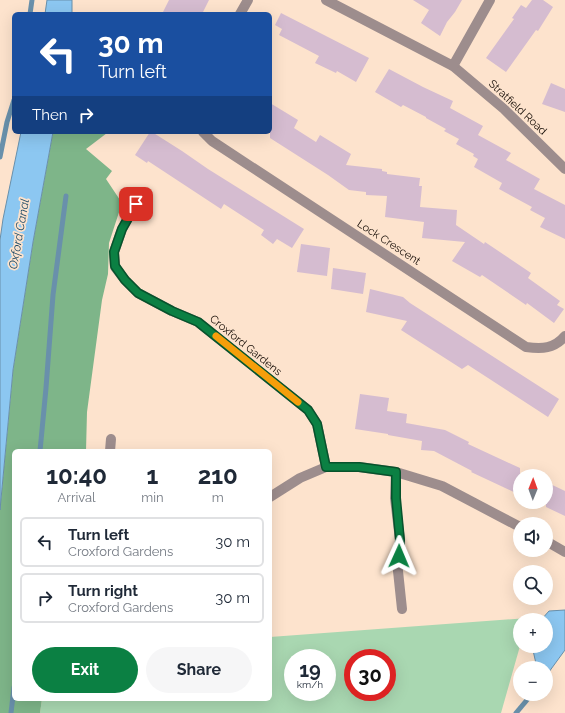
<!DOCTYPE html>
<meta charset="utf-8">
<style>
body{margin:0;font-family:Raleway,sans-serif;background:#f6f6f7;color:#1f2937;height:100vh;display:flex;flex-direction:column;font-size:15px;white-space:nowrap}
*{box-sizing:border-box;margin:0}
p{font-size:13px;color:#747a83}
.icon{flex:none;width:22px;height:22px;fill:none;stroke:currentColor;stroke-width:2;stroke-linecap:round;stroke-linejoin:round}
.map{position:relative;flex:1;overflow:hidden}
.panel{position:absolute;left:12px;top:449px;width:260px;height:252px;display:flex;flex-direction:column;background:#fff;border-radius:6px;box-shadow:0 4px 16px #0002}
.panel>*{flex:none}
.guide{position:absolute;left:12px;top:12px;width:260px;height:122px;border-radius:6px;box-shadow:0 4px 16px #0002;background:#1a4fa0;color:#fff;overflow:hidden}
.needle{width:26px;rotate:1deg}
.controls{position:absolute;left:513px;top:469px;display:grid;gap:8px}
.controls a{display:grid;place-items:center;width:40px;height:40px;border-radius:50%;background:#fff;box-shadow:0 4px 16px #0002;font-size:20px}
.speed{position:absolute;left:284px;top:649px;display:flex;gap:8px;font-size:20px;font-weight:700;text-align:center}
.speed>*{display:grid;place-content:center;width:52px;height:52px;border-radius:50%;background:#fff;box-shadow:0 4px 16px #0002;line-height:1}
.speed small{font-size:10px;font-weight:400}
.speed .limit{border:6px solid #d22;background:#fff;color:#111}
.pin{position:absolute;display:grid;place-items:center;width:34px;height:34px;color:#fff;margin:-17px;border-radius:8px;box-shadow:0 2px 6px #0006}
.me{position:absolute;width:44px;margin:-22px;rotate:1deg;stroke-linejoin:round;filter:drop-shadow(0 0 3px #0008)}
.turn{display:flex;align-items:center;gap:14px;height:84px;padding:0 20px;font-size:18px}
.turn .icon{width:52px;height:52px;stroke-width:2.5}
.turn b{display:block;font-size:28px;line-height:34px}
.then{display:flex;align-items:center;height:38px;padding:0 20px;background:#0003;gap:8px;font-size:15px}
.eta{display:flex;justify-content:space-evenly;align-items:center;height:68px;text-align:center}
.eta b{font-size:24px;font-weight:700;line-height:28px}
.button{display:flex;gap:8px;margin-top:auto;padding:8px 20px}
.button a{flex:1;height:46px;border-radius:24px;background:#0b8043;color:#fff;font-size:16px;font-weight:700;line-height:46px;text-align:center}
.button a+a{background:#f6f6f7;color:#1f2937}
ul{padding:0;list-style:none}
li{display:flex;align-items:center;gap:12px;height:50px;margin:0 8px 6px;padding:0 12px;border:2px solid #e0e1e3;border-radius:6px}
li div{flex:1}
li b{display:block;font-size:15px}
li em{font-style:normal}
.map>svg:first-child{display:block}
.green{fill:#a9d7b1;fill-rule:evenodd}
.forest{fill:#7eb589}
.water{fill:#8cc7f1;stroke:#6990ab}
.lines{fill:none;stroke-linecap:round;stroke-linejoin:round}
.stream{stroke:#6990ab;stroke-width:5}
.building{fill:#d5bcd0}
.minor{stroke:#9d8d8d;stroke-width:10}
.route-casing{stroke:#07532c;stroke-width:10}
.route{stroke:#0b8043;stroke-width:7}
.slow{stroke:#f59e0b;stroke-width:7}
.labels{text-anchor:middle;stroke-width:3.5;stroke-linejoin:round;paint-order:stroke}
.street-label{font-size:11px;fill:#170e07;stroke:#fde3cd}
.water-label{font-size:12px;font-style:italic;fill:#1e4b67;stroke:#fde3cd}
</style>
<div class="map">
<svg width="565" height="713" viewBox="0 0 565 713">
<rect width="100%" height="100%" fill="#fde3cd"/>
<path class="green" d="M528,618V620H520V646L501,713H40L42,699H270V637ZM293,658H327V692H293ZM353,658H387V692H353Z"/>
<polygon class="forest" points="53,132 105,132 107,133 86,149 112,171 106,179 122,203 109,243 108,274 102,300 87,412 86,451 14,451 14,699 42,699 40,713 0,713 0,510 13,370 33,242"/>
<g class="water">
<polygon points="47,0 72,0 72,14 45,14"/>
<polygon points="21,132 53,132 33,242 13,370 0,510 0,240 3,219"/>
<polygon points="565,610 565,650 546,676 546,668 537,668 532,646 546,646 546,620 541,620 549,611"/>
</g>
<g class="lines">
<g class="stream">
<polyline points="30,14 32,0"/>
<polyline points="0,157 7,122 14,100"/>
<polyline points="40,451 46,388 53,295 66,196"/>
<polyline points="11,713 14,687"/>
<polyline points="516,713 532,694"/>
</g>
</g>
<g class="building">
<polygon points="169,0 209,0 202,14 162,14"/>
<polygon points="413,0 462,0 455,12 447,22 440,36 421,23 429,10"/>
<polygon points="532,0 543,0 553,7 538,31 536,30 506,72 486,58 514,19 512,18 521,5 526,8"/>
<polygon points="281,13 369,58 356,82 337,71 336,73 315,63 319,56 279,35 282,29 275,25"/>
<polygon points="389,69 423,87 453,101 450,108 483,126 478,135 511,153 506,160 540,179 534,189 565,205 565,239 540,227 545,218 530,210 532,207 499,189 502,183 474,167 478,159 473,156 474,154 456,144 459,139 444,131 446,129 426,118 426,117 403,105 401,107 375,92"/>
<polygon points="551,83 565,89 565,112 542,104"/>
<polygon points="270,103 298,120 294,128 316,142 320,135 351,154 346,165 382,169 382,171 387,172 387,174 420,178 419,186 422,186 420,207 457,210 456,225 484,244 485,242 531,273 528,278 560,301 557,305 564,309 554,323 527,303 526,305 482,275 480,277 452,261 465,242 422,238 424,222 385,217 387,196 366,195 366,192 349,190 328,175 270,138"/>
<polygon points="150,132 152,132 182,151 208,169 304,229 292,248 277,239 273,244 261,235 264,230 224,204 221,209 148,161 147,163 135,155"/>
<polygon points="301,244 330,248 327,276 297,272"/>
<polygon points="333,268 366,273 363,294 331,289"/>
<polygon points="370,289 403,297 410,303 559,399 548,417 468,365 462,369 401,330 407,321 366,312"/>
<polygon points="360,394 389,398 387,411 407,414 406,423 445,430 469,442 468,444 520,468 520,495 471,472 472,471 434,451 421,450 422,441 388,435 388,434 355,429"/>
<polygon points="546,482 565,491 565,516 546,507"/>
</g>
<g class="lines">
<g class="minor">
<polyline points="326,0 453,66 504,109 565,169"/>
<polyline points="240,14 248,0"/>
<polyline points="453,66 490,0"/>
<path d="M203,132L212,141L526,347C542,349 554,349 565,336"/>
<polyline points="136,204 122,229 114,252 115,267 125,280 138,293 172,311 198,322 308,410 317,424 326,467"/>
<polyline points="110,451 111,439"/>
<polyline points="396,472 395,498 400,540 398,571 402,609"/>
<polyline points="270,497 300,478 326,467 359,467 396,472 442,486 520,527"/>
<polyline points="546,541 565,552"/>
</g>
</g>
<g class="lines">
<defs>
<polyline id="route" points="136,204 122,229 114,252 115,266 125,280 138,293 172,311 198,322 308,410 317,424 326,467 359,467 396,472 396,498 400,540 399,556"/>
</defs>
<use href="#route" class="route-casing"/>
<use href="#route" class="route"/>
<polyline class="slow" points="216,336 298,402"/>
</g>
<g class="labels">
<g class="street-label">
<text transform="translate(518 107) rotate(43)" y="4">Stratfield Road</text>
<text transform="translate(389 242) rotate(33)" y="4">Lock Crescent</text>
<text transform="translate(246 345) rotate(39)" y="4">Croxford Gardens</text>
</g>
<g class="water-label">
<text transform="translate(19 234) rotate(-80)" y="4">Oxford Canal</text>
</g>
</g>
</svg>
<div class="controls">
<a><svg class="needle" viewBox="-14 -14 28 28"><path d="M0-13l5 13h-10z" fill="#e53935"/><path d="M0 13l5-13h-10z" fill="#747a83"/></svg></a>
<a><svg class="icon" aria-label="sound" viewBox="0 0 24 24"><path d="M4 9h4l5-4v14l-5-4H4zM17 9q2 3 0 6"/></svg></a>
<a><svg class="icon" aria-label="search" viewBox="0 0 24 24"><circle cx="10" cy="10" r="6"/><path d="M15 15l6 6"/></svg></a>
<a>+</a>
<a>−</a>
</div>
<div class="speed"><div>19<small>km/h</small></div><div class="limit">30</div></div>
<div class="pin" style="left:136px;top:204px;background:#d93025"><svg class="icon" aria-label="arrive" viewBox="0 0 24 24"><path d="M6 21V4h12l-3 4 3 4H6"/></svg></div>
<svg class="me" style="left:399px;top:556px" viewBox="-20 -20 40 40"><path d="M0-17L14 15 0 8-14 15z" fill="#0b8043" stroke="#fff" stroke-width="4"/></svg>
<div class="guide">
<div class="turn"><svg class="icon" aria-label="left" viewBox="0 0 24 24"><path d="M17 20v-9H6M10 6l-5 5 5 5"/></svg><div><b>30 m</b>Turn left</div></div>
<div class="then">Then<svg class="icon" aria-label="right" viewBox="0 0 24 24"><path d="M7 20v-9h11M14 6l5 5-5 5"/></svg></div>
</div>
<section class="panel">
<div class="eta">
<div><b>10:40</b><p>Arrival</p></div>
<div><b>1</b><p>min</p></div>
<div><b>210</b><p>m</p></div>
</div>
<ul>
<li><svg class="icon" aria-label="left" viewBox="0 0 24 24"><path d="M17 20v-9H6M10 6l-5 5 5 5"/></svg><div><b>Turn left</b><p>Croxford Gardens</p></div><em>30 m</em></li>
<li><svg class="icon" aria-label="right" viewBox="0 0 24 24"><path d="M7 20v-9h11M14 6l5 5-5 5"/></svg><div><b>Turn right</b><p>Croxford Gardens</p></div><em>30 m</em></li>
</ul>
<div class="button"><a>Exit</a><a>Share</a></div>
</section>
</div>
